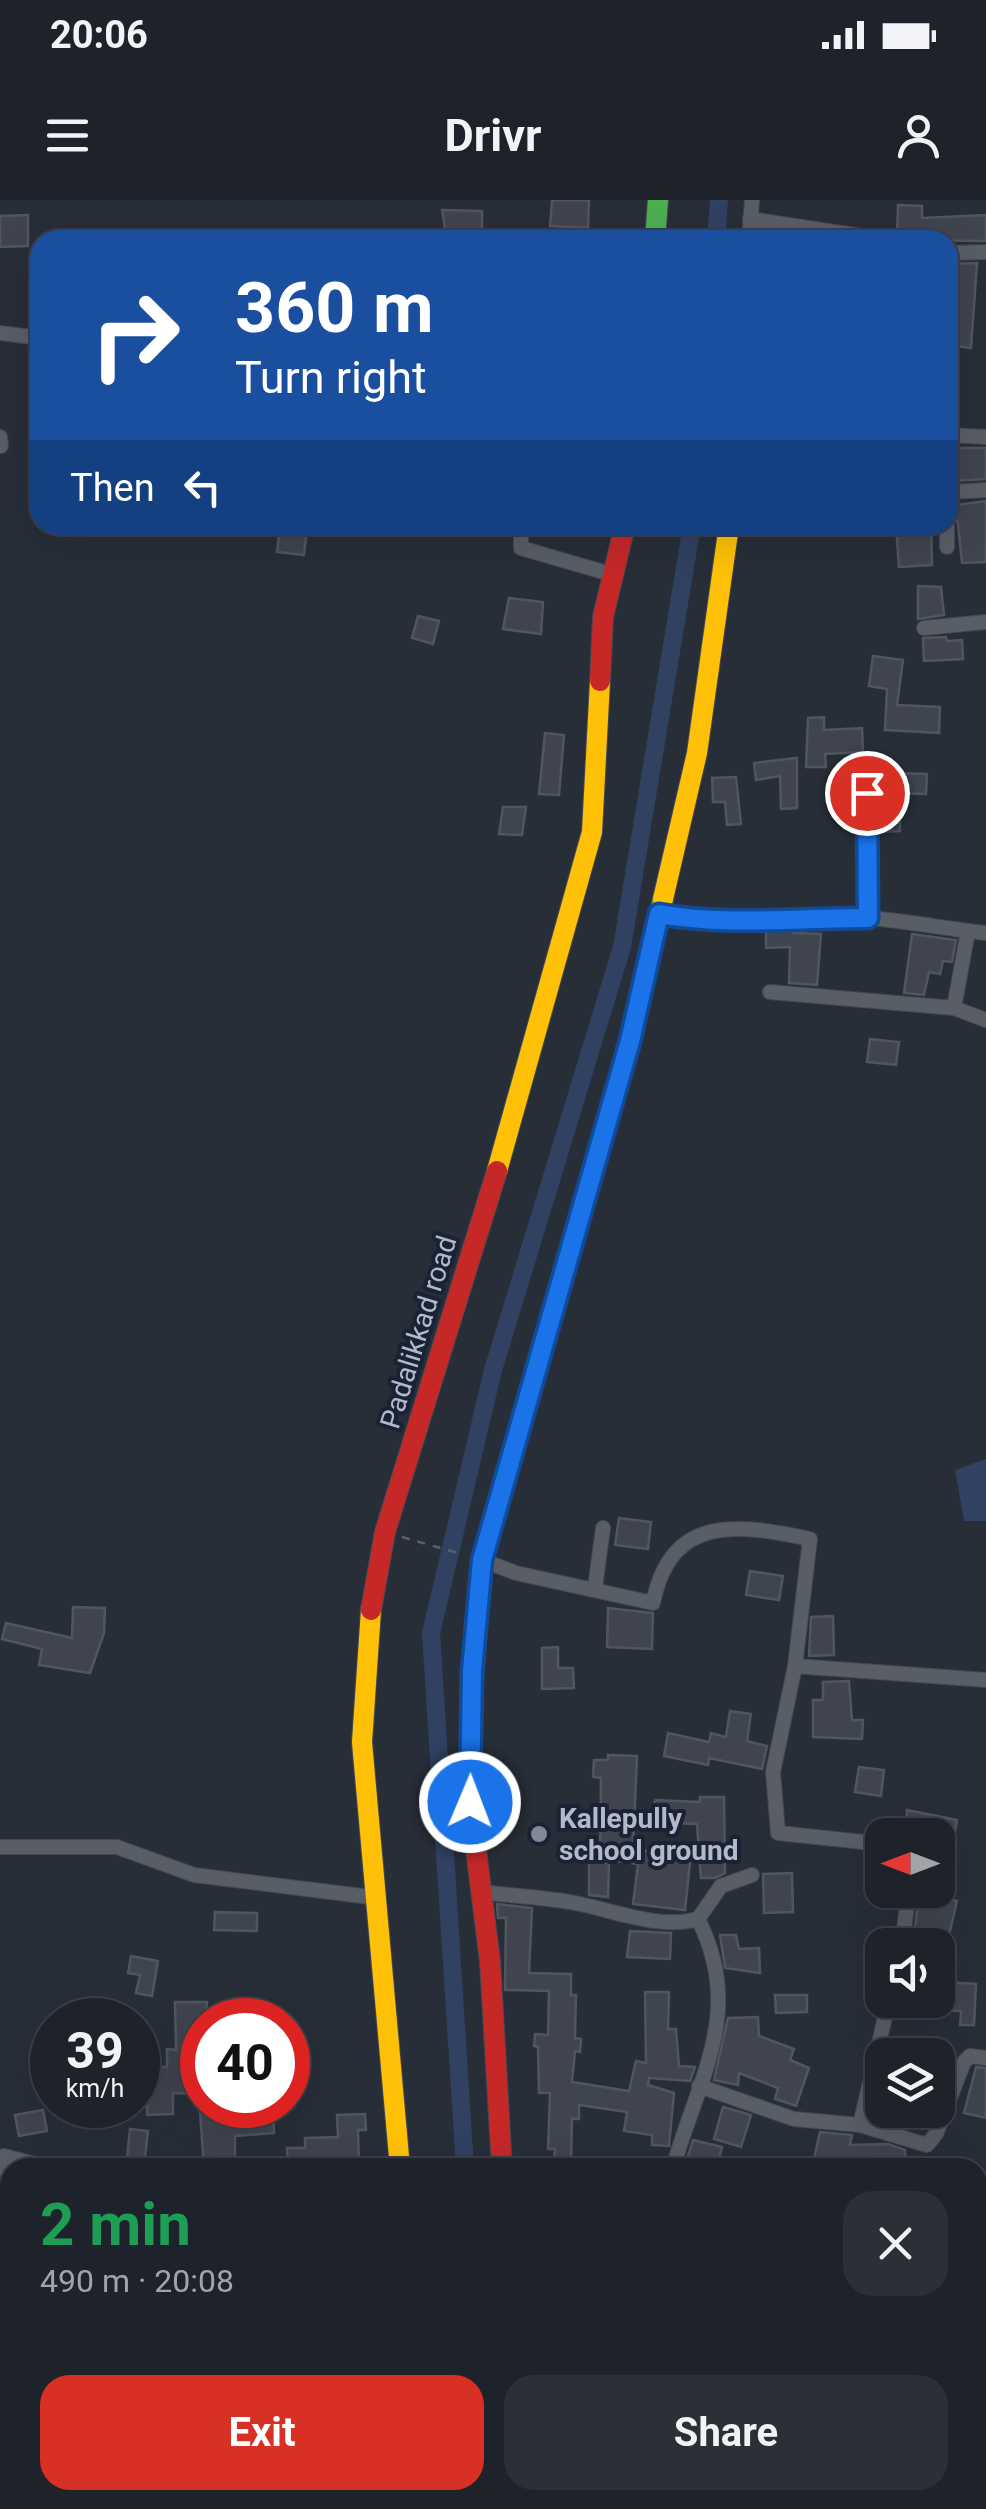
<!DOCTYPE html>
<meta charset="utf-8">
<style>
body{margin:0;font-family:Roboto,sans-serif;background:#2b2f36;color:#f1f3f6;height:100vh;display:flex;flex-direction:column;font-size:38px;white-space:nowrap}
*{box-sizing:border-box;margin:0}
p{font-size:32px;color:#a1a4a8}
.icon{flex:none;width:55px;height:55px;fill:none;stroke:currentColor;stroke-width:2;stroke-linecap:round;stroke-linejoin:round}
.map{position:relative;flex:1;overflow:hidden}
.panel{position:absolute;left:0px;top:1958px;width:988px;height:352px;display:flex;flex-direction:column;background:#1e222a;border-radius:30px 30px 0 0;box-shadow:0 10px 40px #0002,0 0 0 2px #3c3f47}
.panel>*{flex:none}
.guide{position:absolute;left:30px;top:30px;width:928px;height:305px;border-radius:30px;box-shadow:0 10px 40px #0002,0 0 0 2px #3c3f47;background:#1a4fa0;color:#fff;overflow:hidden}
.needle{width:65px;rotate:270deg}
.buttons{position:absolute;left:865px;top:1618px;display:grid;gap:20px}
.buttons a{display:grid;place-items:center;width:90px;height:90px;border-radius:20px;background:#1e222a;box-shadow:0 10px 40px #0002,0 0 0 2px #3c3f47;font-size:50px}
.speed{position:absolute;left:30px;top:1798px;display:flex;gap:20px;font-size:50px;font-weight:700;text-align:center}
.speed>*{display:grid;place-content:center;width:130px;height:130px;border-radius:50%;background:#1e222a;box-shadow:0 10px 40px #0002,0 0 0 2px #3c3f47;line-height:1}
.speed small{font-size:25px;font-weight:400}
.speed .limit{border:15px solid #d22;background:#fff;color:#111}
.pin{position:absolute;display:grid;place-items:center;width:85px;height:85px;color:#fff;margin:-42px;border:5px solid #fff;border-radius:50%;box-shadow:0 2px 10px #0007}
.me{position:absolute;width:110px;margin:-55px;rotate:1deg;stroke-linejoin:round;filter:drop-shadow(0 0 8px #0008)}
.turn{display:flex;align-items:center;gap:35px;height:210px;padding:0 40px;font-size:45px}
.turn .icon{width:130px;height:130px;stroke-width:2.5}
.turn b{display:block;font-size:70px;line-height:85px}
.then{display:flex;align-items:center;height:95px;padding:0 40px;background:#0003;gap:20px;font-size:38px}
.round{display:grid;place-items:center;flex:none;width:105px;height:105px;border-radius:30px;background:#2b2f36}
.head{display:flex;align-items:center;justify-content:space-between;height:170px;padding:0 40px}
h1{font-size:60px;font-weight:700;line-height:75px;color:#1e9e55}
.cta{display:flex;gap:20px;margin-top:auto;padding:20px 40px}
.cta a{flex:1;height:115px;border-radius:30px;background:#d93025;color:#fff;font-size:40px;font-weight:700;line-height:115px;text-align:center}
.cta a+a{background:#2b2f36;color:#f1f3f6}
.status{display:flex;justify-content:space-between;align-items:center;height:70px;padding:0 50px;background:#1e222a;direction:ltr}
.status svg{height:28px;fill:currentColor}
header{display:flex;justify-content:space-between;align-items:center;height:130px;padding:0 40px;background:#1e222a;font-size:45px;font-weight:700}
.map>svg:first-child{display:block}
.water{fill:#304162}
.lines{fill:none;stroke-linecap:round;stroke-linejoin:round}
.canal{stroke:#304162;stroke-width:18}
.building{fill:#40444e;stroke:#505660;stroke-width:2.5}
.street-casing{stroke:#444951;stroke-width:16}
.fast-casing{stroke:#444951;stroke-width:22}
.slow-casing{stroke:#444951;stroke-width:22}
.jam-casing{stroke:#444951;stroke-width:22}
.path{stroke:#5c6169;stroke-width:2.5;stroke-dasharray:8 8;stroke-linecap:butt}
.street{stroke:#585d66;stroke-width:14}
.fast{stroke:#4caf50;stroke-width:20}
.slow{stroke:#ffc107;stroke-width:20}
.jam{stroke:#c62828;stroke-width:20}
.route-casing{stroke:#114b97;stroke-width:25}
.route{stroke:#1a73e8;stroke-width:18}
.poi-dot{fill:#818897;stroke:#1a2334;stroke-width:4}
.labels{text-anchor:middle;stroke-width:8;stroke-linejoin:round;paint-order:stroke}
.street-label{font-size:28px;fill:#b1b9ca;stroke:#1a2334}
.poi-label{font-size:28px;font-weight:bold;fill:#b1b9ca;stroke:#1a2334;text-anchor:start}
</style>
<div class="status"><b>20:06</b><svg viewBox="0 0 49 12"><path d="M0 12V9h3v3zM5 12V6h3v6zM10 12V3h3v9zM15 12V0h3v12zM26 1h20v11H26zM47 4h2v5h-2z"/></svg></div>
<header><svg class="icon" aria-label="menu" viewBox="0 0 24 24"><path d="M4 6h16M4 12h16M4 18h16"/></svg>Drivr<svg class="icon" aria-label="person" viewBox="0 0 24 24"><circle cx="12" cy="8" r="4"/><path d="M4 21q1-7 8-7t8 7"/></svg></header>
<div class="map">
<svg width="986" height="2309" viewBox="0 0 986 2309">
<rect width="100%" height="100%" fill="#282e38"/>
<polygon class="water" points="986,1259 986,1321 964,1321 955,1270"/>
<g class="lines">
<g class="canal">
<polyline points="716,40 719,0"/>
<polyline points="465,1968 431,1433 493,1170 622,747 692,325"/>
<polyline points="490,2300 491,2309"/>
</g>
</g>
<g class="building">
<polygon points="552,0 589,0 588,28 550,26"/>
<polygon points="898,5 922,6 922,18 986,15 986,41 897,40"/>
<polygon points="442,10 482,11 482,31 470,30 470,40 447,40"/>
<polygon points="28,15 28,46 0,47 0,16"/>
<polygon points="977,63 971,148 948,145 948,64"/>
<polygon points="951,248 986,248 986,279 954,281"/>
<polygon points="986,301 986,362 962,363 958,324 949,306"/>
<polygon points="896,325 931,325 932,365 899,367"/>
<polygon points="280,326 307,329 304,355 277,352"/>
<polygon points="918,386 941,387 944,415 918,419"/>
<polygon points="509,398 543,402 541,434 503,429"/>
<polygon points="418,416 439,421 433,444 412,438"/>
<polygon points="946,437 947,441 962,440 963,459 924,461 923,438"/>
<polygon points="873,456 903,460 897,505 940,507 939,533 885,530 887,489 869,486"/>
<polygon points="824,517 824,530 862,528 863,552 825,554 826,567 806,567 808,518"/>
<polygon points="545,533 564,535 559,595 539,594"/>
<polygon points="797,558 797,608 781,609 780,576 756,580 754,563"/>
<polygon points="893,573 927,574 926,594 892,593"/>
<polygon points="736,577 741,624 727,625 725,602 713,602 712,578"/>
<polygon points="878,604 900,604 900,631 878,632"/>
<polygon points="503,607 526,607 522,635 499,634"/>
<polygon points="793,728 793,733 821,734 817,785 789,783 790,747 766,748 766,729"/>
<polygon points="912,734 956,740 952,762 943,761 940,774 929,772 924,795 904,793"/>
<polygon points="870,839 899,842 896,865 867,862"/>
<polygon points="619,1318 651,1322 648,1349 615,1345"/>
<polygon points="750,1371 783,1376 779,1400 746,1395"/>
<polygon points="73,1407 105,1408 104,1433 90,1473 39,1465 42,1449 2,1439 6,1423 72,1438"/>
<polygon points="608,1408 653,1413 652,1449 607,1447"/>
<polygon points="833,1416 834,1455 809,1456 811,1417"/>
<polygon points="558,1447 558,1468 573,1468 574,1488 542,1489 542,1448"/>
<polygon points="849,1481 852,1520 863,1520 862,1539 813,1537 813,1500 823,1500 823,1482"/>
<polygon points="730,1511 751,1514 747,1541 767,1546 762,1569 709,1558 708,1565 664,1556 668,1533 709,1542 711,1533 726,1537"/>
<polygon points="608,1555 637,1556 633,1650 691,1653 685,1710 633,1704 638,1664 600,1659 601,1578 593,1577 594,1560 608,1560"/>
<polygon points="859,1567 884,1570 881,1596 855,1592"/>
<polygon points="700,1597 724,1597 725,1673 715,1678 701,1678 697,1624 650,1622 655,1600 700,1602"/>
<polygon points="907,1610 957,1620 949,1667 938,1665 938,1635 906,1635"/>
<polygon points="589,1663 609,1663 608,1697 589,1695"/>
<polygon points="792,1673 793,1712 764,1713 763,1674"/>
<polygon points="919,1693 957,1701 947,1744 914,1737"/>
<polygon points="497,1704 532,1708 529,1773 571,1774 571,1795 576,1795 575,1838 581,1839 580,1852 575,1851 572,1882 629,1891 636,1861 646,1863 645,1792 669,1792 668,1829 676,1829 679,1866 695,1867 690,1881 649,1878 648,1885 674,1893 669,1946 652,1945 652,1935 624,1931 627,1912 579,1905 579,1919 572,1919 571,1961 554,1960 555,1949 548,1949 550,1893 539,1893 538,1847 534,1846 535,1834 548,1835 549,1791 505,1790 506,1718 498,1718"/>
<polygon points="215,1712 257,1713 257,1731 214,1730"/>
<polygon points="630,1731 671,1733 670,1759 627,1757"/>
<polygon points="720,1735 736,1735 739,1749 759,1748 760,1773 725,1768"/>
<polygon points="131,1756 158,1761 152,1796 136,1793 140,1775 128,1773"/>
<polygon points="943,1782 976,1784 974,1825 960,1825 961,1811 942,1810"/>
<polygon points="775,1795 807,1795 807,1812 776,1813"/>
<polygon points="175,1802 207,1802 199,1894 173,1893 173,1914 147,1915 147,1892 138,1892 138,1866 167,1867 167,1849 176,1850"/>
<polygon points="758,1817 759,1836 794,1849 790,1860 809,1868 796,1906 775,1899 778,1888 739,1873 738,1885 714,1880 728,1818"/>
<polygon points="976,1867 986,1868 986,1918 964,1913"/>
<polygon points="723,1907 751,1915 741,1947 714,1939"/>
<polygon points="273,1908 274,1933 235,1936 235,1968 204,1968 200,1912"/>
<polygon points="43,1910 47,1931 19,1936 15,1915"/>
<polygon points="365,1914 366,1930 358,1930 359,1968 288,1968 287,1948 305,1948 305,1938 338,1937 337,1915"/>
<polygon points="130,1929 148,1931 144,1968 126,1968"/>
<polygon points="820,1932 852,1935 850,1945 888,1944 905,1950 906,1966 851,1968 814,1959"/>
<polygon points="693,1940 722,1947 717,1968 684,1968"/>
</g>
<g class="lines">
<defs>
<g id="street">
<polyline points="750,19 887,40"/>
<polyline points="749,40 752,0"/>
<polyline points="948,53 986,52"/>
<polyline points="0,133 40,138"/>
<polyline points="948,235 986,237"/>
<polyline points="0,237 1,246"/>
<polyline points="948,292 986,290"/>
<polyline points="521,325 521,348 614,375"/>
<polyline points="947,325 947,347"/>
<polyline points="924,428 986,422"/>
<polyline points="867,593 868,718"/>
<path d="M659,714C729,726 798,712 869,718C908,721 947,729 986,733"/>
<polyline points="770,792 954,808 986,820"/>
<polyline points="954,808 968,731"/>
<path d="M482,1360L516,1373L653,1403C671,1313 739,1324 810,1339L795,1466L986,1480"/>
<polyline points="595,1388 603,1328"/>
<polyline points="795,1466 773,1572 778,1633 882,1644"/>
<polyline points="0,1647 117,1647 194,1675 378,1698"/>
<path d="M482,1692C512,1696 544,1697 575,1703C613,1710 659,1730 698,1719C745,1812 699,1876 673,1968"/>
<polyline points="698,1719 721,1686 752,1675"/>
<polyline points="902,1745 909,1690"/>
<polyline points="699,1886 794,1919 860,1925 927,1945 936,1934 964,1862 970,1856 986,1858"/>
<polyline points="860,1925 889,1800"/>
<polyline points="0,1969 4,1956 49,1968"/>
<polyline points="0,2076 10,2119"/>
<polyline points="0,2128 10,2128"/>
<polyline points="978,2220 986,2219"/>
<polyline points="41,2300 42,2309"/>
<polyline points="337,2300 338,2309"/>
<polyline points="522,2300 525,2309"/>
<polyline points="654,2300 656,2309"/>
</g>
<g id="fast">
<polyline points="655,40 658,0"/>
<polyline points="471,1510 482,1360 630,841 663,699"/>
</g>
<g id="slow">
<polyline points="663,699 697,553 729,325"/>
<polyline points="497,971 592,632 600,481"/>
<polyline points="371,1410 362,1542 400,1968"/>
</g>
<g id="jam">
<polyline points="600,481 603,417 625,325"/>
<polyline points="371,1410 385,1332 497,971"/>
<polyline points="471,1510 470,1602 490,1761 502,1968"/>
<polyline points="431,2300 432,2309"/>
</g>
</defs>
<use href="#street" class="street-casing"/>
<use href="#fast" class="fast-casing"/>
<use href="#slow" class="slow-casing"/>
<use href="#jam" class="jam-casing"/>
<polyline class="path" points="402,1337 461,1354"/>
<use href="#street" class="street"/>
<use href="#fast" class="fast"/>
<use href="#slow" class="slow"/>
<use href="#jam" class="jam"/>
</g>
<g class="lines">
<defs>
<path id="route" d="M470,1602L472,1471L482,1360L630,841L659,714C727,726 798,718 868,718L867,593"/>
</defs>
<use href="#route" class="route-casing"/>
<use href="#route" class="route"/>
</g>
<circle class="poi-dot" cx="539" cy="1634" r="10"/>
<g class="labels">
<g class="street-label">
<text transform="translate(418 1132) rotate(-73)" y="10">Padalikkad road</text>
</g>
<g class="poi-label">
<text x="559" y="1628">Kallepully<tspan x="559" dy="32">school ground</tspan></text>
</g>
</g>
</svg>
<div class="buttons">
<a><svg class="needle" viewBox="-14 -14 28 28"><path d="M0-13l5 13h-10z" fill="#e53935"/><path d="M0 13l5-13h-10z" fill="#a1a4a8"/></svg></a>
<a><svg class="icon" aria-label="sound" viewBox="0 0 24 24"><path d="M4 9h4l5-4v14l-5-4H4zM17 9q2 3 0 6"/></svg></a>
<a><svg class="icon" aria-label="layers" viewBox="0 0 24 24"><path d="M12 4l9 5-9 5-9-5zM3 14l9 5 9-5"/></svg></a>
</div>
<div class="speed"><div>39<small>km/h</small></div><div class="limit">40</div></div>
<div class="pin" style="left:867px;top:593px;background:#d93025"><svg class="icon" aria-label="arrive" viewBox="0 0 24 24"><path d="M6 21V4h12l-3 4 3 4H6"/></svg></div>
<svg class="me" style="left:470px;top:1602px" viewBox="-20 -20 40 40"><circle r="17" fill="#1a73e8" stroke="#fff" stroke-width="3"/><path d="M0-11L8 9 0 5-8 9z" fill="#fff"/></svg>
<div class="guide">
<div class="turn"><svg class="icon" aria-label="right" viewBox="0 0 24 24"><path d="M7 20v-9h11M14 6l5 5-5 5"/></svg><div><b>360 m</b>Turn right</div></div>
<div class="then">Then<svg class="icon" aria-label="left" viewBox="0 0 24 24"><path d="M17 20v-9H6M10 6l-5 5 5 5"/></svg></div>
</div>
<section class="panel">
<div class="head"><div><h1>2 min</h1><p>490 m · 20:08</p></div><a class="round"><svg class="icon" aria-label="close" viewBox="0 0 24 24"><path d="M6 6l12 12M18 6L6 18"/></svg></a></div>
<div class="cta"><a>Exit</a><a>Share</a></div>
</section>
</div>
